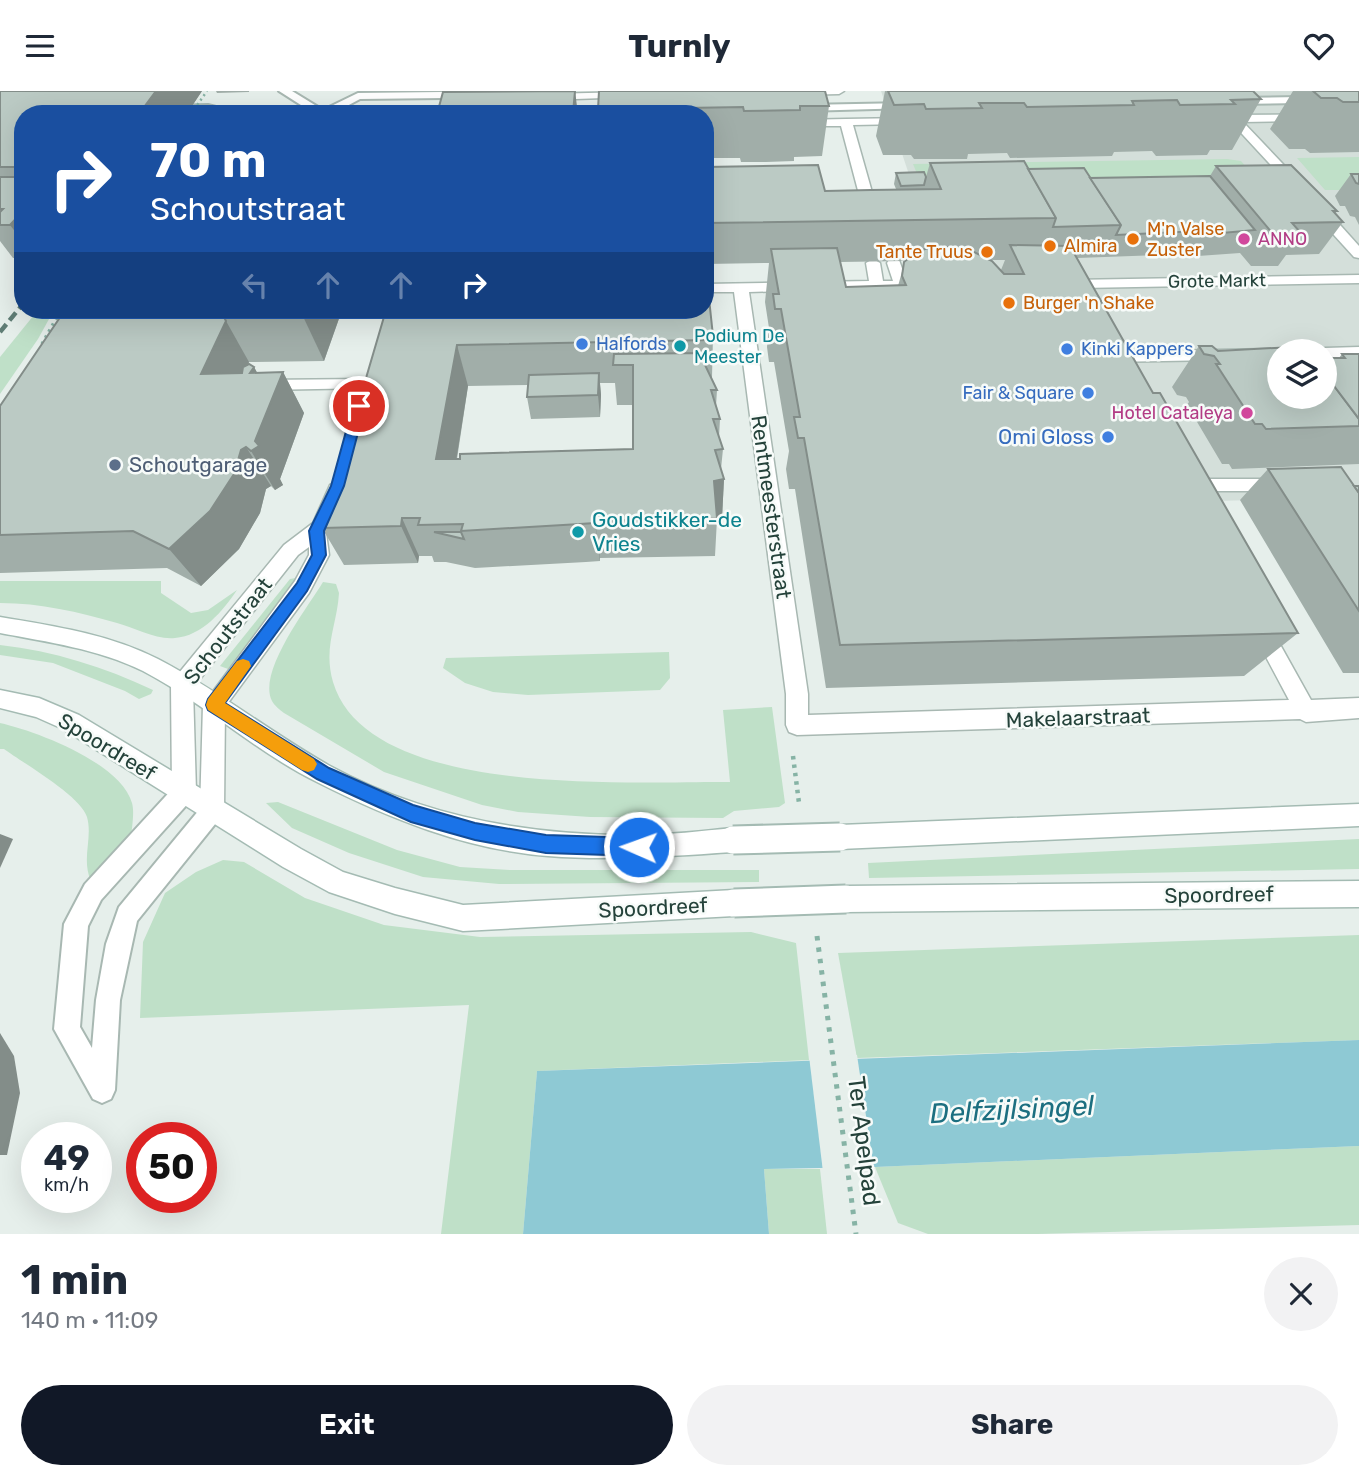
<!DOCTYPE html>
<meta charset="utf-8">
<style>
body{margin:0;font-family:Rubik,sans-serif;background:#f2f2f3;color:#1f2937;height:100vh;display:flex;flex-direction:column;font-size:26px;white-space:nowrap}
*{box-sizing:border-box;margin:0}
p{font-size:23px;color:#747a83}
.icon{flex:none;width:38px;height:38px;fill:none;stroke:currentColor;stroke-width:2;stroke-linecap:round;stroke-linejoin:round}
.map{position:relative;height:1143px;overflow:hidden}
.panel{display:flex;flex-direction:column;background:#fff;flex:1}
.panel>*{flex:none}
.banner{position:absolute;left:14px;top:14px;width:700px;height:214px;border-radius:28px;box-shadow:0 7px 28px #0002;background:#1a4fa0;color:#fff;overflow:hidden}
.tools{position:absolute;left:1267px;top:248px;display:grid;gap:14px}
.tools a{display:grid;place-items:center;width:70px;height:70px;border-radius:50%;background:#fff;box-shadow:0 7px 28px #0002;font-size:35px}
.speed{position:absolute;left:21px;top:1031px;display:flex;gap:14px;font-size:35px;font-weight:700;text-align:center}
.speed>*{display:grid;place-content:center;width:91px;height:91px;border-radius:50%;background:#fff;box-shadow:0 7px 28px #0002;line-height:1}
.speed small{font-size:18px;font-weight:400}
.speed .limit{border:10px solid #d22;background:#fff;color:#111}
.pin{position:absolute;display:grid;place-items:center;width:60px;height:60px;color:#fff;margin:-30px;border:4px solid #fff;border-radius:50%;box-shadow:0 2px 7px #0007}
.me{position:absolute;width:77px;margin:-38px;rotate:272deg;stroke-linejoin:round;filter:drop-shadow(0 0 5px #0008)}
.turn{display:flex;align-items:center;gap:24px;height:147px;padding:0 21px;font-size:32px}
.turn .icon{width:91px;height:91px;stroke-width:2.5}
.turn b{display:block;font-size:49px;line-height:60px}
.lanes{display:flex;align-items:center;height:66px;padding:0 21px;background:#0003;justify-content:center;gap:35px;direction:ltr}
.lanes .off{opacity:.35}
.round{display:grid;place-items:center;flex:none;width:74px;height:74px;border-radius:37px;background:#f2f2f3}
.summary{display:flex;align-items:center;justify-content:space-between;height:119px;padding:0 21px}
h1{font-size:42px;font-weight:700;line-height:52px}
.cta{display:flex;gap:14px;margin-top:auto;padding:14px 21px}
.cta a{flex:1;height:80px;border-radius:42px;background:#111827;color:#fff;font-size:28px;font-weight:700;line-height:80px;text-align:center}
.cta a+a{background:#f2f2f3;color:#1f2937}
header{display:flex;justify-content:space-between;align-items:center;height:91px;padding:0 21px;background:#fff;font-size:32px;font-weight:700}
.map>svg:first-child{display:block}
.built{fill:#d4dfda;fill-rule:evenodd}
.green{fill:#bfe0c8}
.water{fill:#8ec9d4}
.pier{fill:#e6efeb}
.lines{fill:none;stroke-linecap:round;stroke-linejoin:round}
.service-casing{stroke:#a8b8b2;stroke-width:4}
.pedestrian-casing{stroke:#a8b8b2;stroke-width:3}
.minor-casing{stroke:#a8b8b2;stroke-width:3}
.secondary-casing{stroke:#a4bbb3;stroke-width:3}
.path-far2{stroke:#86b3a5;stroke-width:3.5;stroke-dasharray:2.5 4.5;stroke-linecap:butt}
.path-far1{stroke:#86b3a5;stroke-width:4.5;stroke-dasharray:3.5 5;stroke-linecap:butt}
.path{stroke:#86b3a5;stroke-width:5;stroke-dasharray:4.5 7;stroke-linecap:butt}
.service{fill:#fff;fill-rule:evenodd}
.pedestrian{fill:#fff;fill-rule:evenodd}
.minor{fill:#fff;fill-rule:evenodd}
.secondary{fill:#fff;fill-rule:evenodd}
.rail{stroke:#5f7d75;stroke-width:4.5;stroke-dasharray:10 5;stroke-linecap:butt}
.secondary-bridge-casing{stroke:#a4bbb3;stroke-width:31;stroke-linecap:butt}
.path-bridge{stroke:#86b3a5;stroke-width:2.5;stroke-dasharray:2 3.5;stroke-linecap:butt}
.secondary-bridge{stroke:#fff;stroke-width:27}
.wall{fill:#a1aea9;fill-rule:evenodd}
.shaded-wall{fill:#838d89}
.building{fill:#bbcac4;stroke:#838d89;stroke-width:2}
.route{fill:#1a73e8;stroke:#114b97;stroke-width:2}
.slow{fill:#f59e0b}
.food-dot{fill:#e8710a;stroke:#f7fbf9;stroke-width:2.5}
.hotel-dot{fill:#d1479c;stroke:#f7fbf9;stroke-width:2.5}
.shop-dot{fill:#3f7fe0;stroke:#f7fbf9;stroke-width:2.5}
.culture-dot{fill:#0f9aa8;stroke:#f7fbf9;stroke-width:2.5}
.service-dot{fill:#5c6f8a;stroke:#f7fbf9;stroke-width:2.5}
.labels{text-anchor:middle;stroke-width:5;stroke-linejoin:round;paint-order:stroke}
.far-food-label{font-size:18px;fill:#c56008;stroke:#f7fbf9;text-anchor:start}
.far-hotel-label{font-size:18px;fill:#b23c85;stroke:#f7fbf9;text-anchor:start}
.far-street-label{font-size:18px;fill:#24423a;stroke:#f7fbf9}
.far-culture-label{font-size:18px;fill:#0d838f;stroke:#f7fbf9;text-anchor:start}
.far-shop-label{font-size:18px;fill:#366cbe;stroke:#f7fbf9;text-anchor:start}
.shop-label{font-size:21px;fill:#366cbe;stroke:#f7fbf9;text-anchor:end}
.service-label{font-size:21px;fill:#4e5e75;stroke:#f7fbf9;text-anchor:start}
.street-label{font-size:21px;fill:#24423a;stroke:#f7fbf9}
.culture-label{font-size:21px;fill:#0d838f;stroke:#f7fbf9;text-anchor:start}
.near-street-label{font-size:24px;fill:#24423a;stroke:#f7fbf9}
.near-water-label{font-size:28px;font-style:italic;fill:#1c6f80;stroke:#f7fbf9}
</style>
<header><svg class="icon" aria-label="menu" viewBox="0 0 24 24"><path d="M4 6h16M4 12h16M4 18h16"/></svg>Turnly<svg class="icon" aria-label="heart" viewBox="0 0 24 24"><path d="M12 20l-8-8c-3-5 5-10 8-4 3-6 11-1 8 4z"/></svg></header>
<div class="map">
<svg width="1359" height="1143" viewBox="0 0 1359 1143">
<rect width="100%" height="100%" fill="#e6efeb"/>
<path class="built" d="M881,0H1359V406L1032,415L933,155ZM1279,261H1325V306H1279Z"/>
<g class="green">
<polygon points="1359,66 1359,99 1325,99 1297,67"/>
<polygon points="1227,68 1241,70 1261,93 926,105 913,73"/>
<polygon points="38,219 54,219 38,248 0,303 0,266"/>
<polygon points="296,487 300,492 251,554 228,578 220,575 290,488"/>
<path d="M0,490H161V502L191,522L208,519L237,499C223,520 202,545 175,547C156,549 135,537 117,532C78,521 41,512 0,512Z"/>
<path d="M323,491L336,493L339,502C337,535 323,556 333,591C368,709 634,690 730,691L723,619L772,616L785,712L779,716L734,720L723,727L590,726L518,721L482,714L384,681L284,622C280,619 274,614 272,610C257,581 308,516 323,491Z"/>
<path d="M0,554C54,560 104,576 153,599L151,603L139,608L125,600L53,572L0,564Z"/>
<polygon points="669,561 670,587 660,599 528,604 493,601 465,592 443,577 446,567"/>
<path d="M0,632C36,640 121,672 132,712C135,723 131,739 131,750L91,790C81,768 93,747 87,726C81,705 23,672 4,658H0Z"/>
<polygon points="278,711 397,759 460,776 510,779 759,779 759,791 499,793 423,786 349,762 292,737 266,712"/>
<polygon points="1359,748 1359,778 869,787 868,772"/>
<polygon points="223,769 244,771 305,807 384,834 480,846 751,841 796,852 809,969 537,980 523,1143 441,1143 469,914 140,927 143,851 165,802 196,781"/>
<polygon points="1359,844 1359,949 857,967 838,862"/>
<polygon points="1359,1055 1359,1134 1038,1143 928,1143 898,1132 875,1076"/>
<polygon points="764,1078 820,1078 827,1143 769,1143"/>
</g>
<polygon class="water" points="1359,949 1359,1055 875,1076 764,1078 769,1143 523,1143 537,980"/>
<polygon class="pier" points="857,964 874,1079 823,1081 809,965"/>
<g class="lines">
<defs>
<g id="service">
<polygon points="279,0 292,0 323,19 358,2 444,1 449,4 444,7 360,8 332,23 315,23"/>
<polygon points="1359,5 1359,11 1234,13 1229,10 1234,7"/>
<polygon points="907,12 912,15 911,17 804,20 799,17 804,14"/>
<polygon points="208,14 244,23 166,21 161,18 166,15"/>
<polygon points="623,16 628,19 627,21 551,23 547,20 552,17"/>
<polygon points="462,19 467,23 377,23 382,20"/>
<polygon points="184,691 192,694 195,701 192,708 101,809 88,835 80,936 92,957 96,909 106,853 119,816 204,713 212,710 220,713 223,720 220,727 137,830 120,909 115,999 111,1008 102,1012 93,1008 54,938 64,833 85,793 176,694"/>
</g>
<g id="pedestrian">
<polygon points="1359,184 1359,192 1081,197 1080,203 1070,203 1065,193 1072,189"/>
<polygon points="1359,256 1359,266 1325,267 1325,261 1318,261 1325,257"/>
<polygon points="1279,258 1285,261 1279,261 1279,268 1109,271 1101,266 1109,261"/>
</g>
<g id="minor">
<polygon points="792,0 844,0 839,3 797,4"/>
<polygon points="628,1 633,4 632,6 548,9 542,6 548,3"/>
<polygon points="1359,23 1359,29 1243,31 1300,91 1302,94 1296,98 1292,97 1231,31 1221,31 1215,28 1233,24"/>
<polygon points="846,28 905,27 911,30 905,33 853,34 879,126 877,129 867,129 865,126 841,35 798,35 792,32 798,29"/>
<polygon points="1318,114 1323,115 1359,155 1359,167 1354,166 1313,121 1311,118"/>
<polygon points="873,168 880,172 883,190 893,190 887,172 889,169 899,169 908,194 906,197 749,201 808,603 808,624 1289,609 1250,536 1253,530 1260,528 1267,530 1311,609 1359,607 1359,627 1306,631 1300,628 797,644 789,641 786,634 786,603 734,201 705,201 705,193 869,190 866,172"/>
<polygon points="365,288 371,289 373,293 371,297 263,299 255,294 263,289"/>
<polygon points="1186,388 1280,388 1286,389 1289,394 1286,399 1280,400 1186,400 1180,399 1177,394 1180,389"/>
<polygon points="336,392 342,394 345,399 326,442 329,464 309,502 225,616 224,720 220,728 212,731 204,728 200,720 203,614 295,490 309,464 309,456 298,464 193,597 196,701 192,709 184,712 176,709 172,701 171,595 174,588 284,454 313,432 330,394"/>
</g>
<g id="secondary">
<path d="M0,526C54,535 109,543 158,568C218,599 271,642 330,675C424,726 531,745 638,744C669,744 701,740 733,737L742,741L745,749L742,757L733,761C671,765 610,770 548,765C467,759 388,727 317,691C256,661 204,612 143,580C98,558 48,551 0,542Z"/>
<polygon points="0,599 39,607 79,624 301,758 343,781 395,797 463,814 734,799 743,803 747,812 743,821 734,825 463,840 395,823 329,801 283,776 63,638 36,626 0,617"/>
<polygon points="1359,713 1359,735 840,758 831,754 828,746 831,738 840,734"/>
<polygon points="1359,790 1359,816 846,821 837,817 833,808 837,799 846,795"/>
</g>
</defs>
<use href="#service" class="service-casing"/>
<use href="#pedestrian" class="pedestrian-casing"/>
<use href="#minor" class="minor-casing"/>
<use href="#secondary" class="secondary-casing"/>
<polyline class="path-far2" points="42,253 61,219"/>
<polyline class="path-far1" points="793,665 799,712"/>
<polyline class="path" points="817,845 856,1143"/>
<use href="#service" class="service"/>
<use href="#pedestrian" class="pedestrian"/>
<use href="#minor" class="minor"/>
<use href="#secondary" class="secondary"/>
<polyline class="rail" points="0,241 23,213"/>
<defs>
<g id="secondary-bridge">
<polyline points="733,749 840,746"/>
<polyline points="734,812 846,808"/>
</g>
</defs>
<use href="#secondary-bridge" class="secondary-bridge-casing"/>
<polyline class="path-bridge" points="191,23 207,0"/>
<use href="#secondary-bridge" class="secondary-bridge"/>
</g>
<g class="wall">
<polygon points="0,0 202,0 188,21 188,23 23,23 23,167 13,167 0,150"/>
<polygon points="216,0 249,0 249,1 217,2"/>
<polygon points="885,0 1253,0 1261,8 1232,59 1210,59 1207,64 1156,65 1152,60 1114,61 1112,65 1010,67 1007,62 968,63 967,68 914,68 911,64 883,64 876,45"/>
<polygon points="1293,0 1359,0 1359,61 1310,62 1305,58 1289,58 1270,38"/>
<polygon points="829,15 822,65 794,66 794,70 766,71 741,71 740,67 705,67 705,23 598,23 598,18"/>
<path d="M930,72L1028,78L1090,87L1210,85L1216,75L1337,120L1335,123L1343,131L1319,163L1286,164L1278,175H1251L1240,162L1198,165L1187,163L1077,167L1153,302L1298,542L1244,585L826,597L795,398H789L786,378L789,360L774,271H769L767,256L769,237L765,211L769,172L706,173L713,245L712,286H711L717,299L716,315L720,328L719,346L723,358L721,378L724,388L722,427L717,428L715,465L600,467V470L586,471L475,477L446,471H434L432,465H419L418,472L344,474L322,437L386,219H705V76L825,100L896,98L894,93L896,82L926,86ZM991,169H1005L1001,179ZM905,170L898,195L846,196L840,171ZM600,292H615L617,314H633V358L457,368L468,295L528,294L527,306L531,328L600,326L601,304Z"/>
<polygon points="1351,83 1359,83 1359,134 1355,126 1350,125 1345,115 1340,115 1335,105"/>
<polygon points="65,219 342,219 324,270 249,271 248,273 254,276 257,282 283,281 304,322 280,388 283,394 275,399 271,395 266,398 260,422 239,458 201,495 167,477 0,482 0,315"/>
<polygon points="1199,255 1218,260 1279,261 1332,267 1339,267 1342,263 1359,263 1359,373 1232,378 1229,373 1222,373 1187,314 1189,311 1186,306 1177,304 1172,296"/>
<polygon points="1268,378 1354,395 1359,395 1359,582 1343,582 1240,409"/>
</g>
<g class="shaded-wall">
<polygon points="156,0 202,0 188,21 188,23 142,23 142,19"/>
<polygon points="575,0 578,23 573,23 573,22"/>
<polygon points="23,120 23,151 10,134"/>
<polygon points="300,219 342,219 324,270"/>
<polygon points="226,230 249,271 227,323 201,283"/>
<polygon points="457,254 468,295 450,408 436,368"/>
<polygon points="254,276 272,308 283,281 304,322 280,388 283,394 275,399 251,360 255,350 250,282"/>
<polygon points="599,282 601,304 600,326 598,304"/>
<polygon points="246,356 271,395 266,398 260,422 239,458 201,495 169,458 241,359"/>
<polygon points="724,388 722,427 717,428 714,390"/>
<polygon points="402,427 419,465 418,472 401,435"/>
<polygon points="595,430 600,467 600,470 595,432"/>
<polygon points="0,743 13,748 0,777"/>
<polygon points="0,942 14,965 20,1002 7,1064 0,1064"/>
</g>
<g class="building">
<polygon points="0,0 156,0 142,19 145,22 142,23 23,23 23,76 0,76"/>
<polygon points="575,0 573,22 437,23 443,1"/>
<polygon points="599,0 825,0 829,15 800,15 800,19 744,20 743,16 685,17 684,21 628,22 628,18 598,18"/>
<polygon points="888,0 1253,0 1261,8 1231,9 1235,13 1180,14 1177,9 1132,10 1134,14 1027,16 1024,12 979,12 982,17 926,18 924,13 894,14"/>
<polygon points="1313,0 1359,0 1359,11 1343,11 1337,7 1321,7"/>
<polygon points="392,18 390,23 293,23 295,19"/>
<polygon points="1024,70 1056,127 705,132 705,76 818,74 825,100 871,99 941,98 930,72"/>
<polygon points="1291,74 1337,120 1333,120 1343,131 1292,132 1301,142 1273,143 1216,75"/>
<polygon points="1084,77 1121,134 1053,136 1056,127 1028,78"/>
<polygon points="924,81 926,86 924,94 901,95 896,82"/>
<polygon points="1351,83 1359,83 1359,93 1356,92"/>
<polygon points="1210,85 1255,139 1211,143 1200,140 1116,144 1121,134 1090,87"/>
<polygon points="0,86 23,86 23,120 10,134 0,134 0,121 3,118 0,118"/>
<polygon points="1010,154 1070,155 1153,302 1160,302 1298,542 840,554 804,347 798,347 794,326 800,326 781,218 775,218 773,203 779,203 771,158 837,157 846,196 906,194 902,185 904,171 916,161 925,158 948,156 972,160 992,170 1004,183 1024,183"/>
<polygon points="705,170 713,245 707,246 707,249 457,254 436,368 460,368 460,363 633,358 633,274 613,274 614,263 704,262 705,274 717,299 711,299 720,328 713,328 723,358 715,359 724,388 714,390 717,427 595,430 595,432 580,433 461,440 463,433 418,434 420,427 402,427 401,435 322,437 386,219 705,219"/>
<polygon points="65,219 220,219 226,230 201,283 242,282 243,276 249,273 254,276 250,282 283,281 255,350 259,355 251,360 246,356 241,359 234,383 210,420 169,458 133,440 0,444 0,315"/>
<polygon points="1199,255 1212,255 1218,260 1293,256 1297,261 1279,261 1279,306 1325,306 1325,283 1359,328 1359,335 1266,338 1262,333 1255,333 1216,273 1220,273 1214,265 1204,263"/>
<polygon points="1325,263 1329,263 1332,267 1345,267 1342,263 1359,263 1359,328 1325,283"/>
<polygon points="599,282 598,304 527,306 529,284"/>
<polygon points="1341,376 1359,402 1359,520 1268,378"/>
<polygon points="1354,395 1359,395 1359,402"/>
<polygon points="434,441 461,441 464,448"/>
</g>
<polygon class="route" points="359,311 365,315 344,395 324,440 326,464 307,500 225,612 329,677 413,714 475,732 546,744 639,747 645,750 648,756 645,763 639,765 546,762 475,749 411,731 317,688 208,619 206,614 208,608 297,492 312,464 309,440 331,395 353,315"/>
<polygon class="slow" points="243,568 249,570 251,575 225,612 314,668 317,673 314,679 308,681 302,679 208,619 206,614 208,608 237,570"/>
<g class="food-dot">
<circle cx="1133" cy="148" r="7"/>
<circle cx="1050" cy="155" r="7"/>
<circle cx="987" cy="161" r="7"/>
<circle cx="1009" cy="212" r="7"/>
</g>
<g class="hotel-dot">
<circle cx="1244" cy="148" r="7"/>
<circle cx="1247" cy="322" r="7"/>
</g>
<g class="shop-dot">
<circle cx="582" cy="253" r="7"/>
<circle cx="1067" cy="258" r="7"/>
<circle cx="1088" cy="302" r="7"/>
<circle cx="1108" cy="346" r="7"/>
</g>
<g class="culture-dot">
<circle cx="680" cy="255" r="7"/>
<circle cx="578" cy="441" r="7"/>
</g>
<circle class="service-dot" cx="115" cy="374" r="7"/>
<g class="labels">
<g class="far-food-label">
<text x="1147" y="144">M'n Valse<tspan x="1147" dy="21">Zuster</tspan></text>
<text x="1064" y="161">Almira</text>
<text x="973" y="167" text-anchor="end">Tante Truus</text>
<text x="1023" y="218">Burger 'n Shake</text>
</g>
<g class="far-hotel-label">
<text x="1258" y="154">ANNO</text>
<text x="1233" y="328" text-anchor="end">Hotel Cataleya</text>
</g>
<g class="far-street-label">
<text transform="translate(1217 190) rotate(-1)" y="6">Grote Markt</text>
</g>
<g class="far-culture-label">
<text x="694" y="251">Podium De<tspan x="694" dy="21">Meester</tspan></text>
</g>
<g class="far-shop-label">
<text x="596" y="259">Halfords</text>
<text x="1081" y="264">Kinki Kappers</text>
<text x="1074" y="308" text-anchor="end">Fair &amp; Square</text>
</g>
<g class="shop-label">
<text x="1094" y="353">Omi Gloss</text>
</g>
<g class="service-label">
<text x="129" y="381">Schoutgarage</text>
</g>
<g class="street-label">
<text transform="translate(771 416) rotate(82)" y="7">Rentmeesterstraat</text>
<text transform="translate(228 540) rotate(-52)" y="7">Schoutstraat</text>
<text transform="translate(1078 627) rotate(-2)" y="7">Makelaarstraat</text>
<text transform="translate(107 656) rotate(31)" y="7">Spoordreef</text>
<text transform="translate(1219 804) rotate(-1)" y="7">Spoordreef</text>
<text transform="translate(653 817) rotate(-3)" y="7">Spoordreef</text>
</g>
<g class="culture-label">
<text x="592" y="436">Goudstikker-de<tspan x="592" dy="24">Vries</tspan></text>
</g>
<g class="near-street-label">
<text transform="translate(864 1050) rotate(83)" y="8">Ter Apelpad</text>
</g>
<g class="near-water-label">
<text transform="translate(1012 1018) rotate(-3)" y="10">Delfzijlsingel</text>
</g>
</g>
</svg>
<div class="tools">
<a><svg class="icon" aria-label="layers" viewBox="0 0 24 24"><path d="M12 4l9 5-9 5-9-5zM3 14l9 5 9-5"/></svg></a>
</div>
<div class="speed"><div>49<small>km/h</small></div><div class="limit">50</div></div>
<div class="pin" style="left:359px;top:315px;background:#d93025"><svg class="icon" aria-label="arrive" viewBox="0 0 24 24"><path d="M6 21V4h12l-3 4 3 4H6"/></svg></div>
<svg class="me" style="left:639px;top:756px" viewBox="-20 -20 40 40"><circle r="17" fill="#1a73e8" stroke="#fff" stroke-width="3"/><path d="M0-11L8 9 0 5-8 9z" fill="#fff"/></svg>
<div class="banner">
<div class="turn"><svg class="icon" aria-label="right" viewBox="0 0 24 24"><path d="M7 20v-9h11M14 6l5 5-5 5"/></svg><div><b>70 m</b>Schoutstraat</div></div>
<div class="lanes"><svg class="icon off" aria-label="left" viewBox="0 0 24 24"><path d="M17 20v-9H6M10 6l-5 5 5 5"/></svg><svg class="icon off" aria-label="ahead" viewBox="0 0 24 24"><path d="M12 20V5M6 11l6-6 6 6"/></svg><svg class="icon off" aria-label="ahead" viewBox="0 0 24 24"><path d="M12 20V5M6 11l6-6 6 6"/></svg><svg class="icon" aria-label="right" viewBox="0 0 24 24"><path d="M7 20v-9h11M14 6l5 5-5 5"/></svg></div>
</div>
</div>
<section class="panel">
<div class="summary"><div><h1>1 min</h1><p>140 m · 11:09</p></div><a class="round"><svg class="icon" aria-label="close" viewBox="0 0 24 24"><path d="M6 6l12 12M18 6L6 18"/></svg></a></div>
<div class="cta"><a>Exit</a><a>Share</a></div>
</section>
